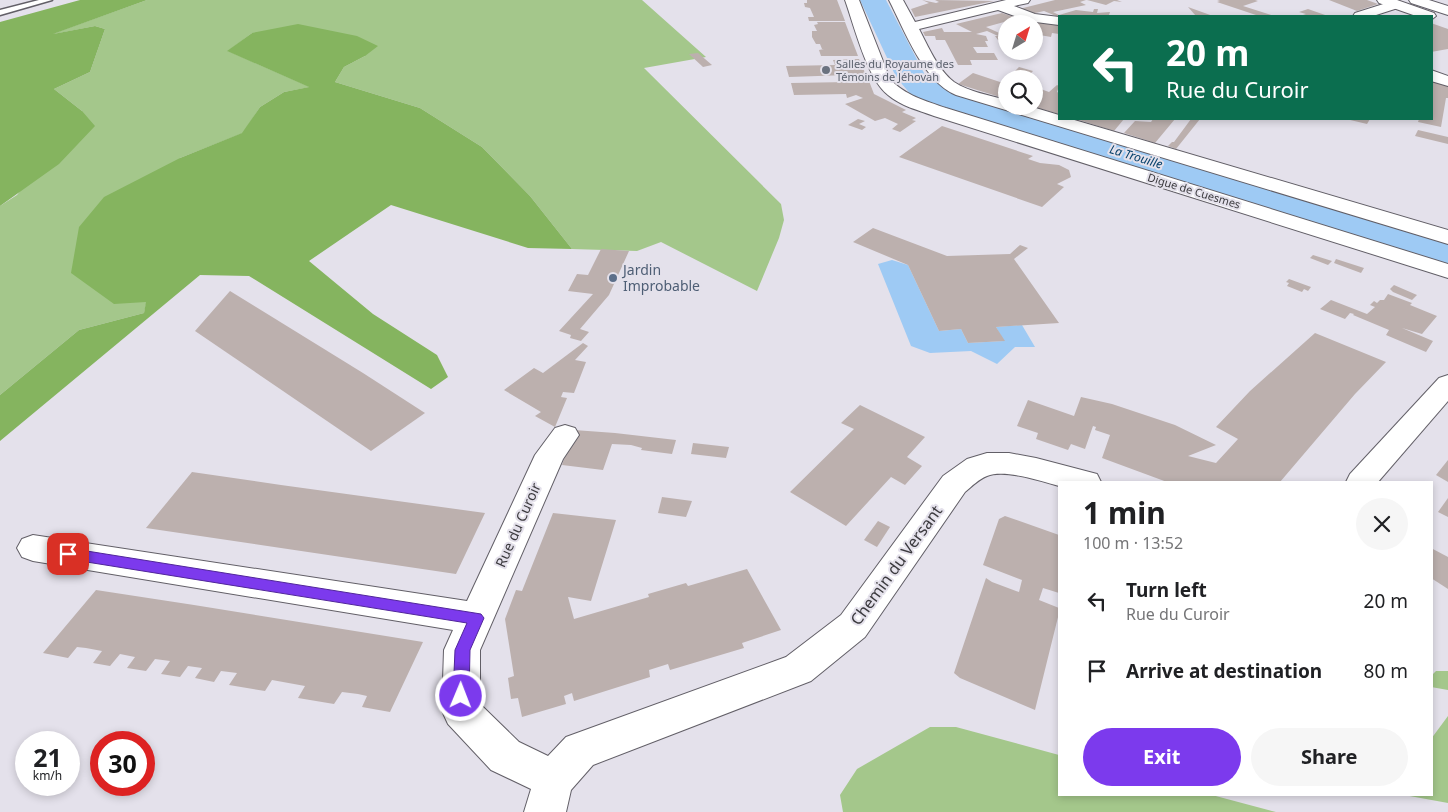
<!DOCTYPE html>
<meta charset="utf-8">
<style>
body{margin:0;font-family:"Noto Sans",sans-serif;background:#f6f6f6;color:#202124;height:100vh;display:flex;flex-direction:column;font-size:19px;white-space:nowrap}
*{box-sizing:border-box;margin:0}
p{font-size:16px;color:#757577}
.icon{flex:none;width:28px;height:28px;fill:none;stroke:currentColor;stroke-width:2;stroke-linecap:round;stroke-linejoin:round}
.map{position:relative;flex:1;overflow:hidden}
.drawer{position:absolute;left:1058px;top:481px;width:375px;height:315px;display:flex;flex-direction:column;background:#fff;border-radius:0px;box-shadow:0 2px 8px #0003}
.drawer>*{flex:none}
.hud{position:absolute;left:1058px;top:15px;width:375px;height:105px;border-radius:0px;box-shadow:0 2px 8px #0003;background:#0b6e4f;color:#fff;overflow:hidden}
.needle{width:32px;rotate:38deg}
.fabs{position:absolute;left:998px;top:15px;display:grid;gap:10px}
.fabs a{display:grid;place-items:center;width:45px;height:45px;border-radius:50%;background:#fff;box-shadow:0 2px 8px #0003;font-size:25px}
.speed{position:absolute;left:15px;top:731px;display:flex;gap:10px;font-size:25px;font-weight:700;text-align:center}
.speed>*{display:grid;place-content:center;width:65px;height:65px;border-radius:50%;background:#fff;box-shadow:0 2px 8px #0003;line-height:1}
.speed small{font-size:12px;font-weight:400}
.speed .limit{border:8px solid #d22;background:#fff;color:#111}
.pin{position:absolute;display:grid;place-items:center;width:42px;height:42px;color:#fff;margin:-21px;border-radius:10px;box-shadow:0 2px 8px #0006}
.me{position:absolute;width:55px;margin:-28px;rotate:1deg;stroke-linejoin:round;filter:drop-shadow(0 0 4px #0008)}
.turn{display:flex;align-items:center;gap:18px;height:105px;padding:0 25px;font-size:22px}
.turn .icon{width:65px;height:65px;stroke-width:2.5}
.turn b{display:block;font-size:35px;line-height:42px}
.round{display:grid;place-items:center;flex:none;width:52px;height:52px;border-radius:26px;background:#f6f6f6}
.headline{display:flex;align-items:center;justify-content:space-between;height:85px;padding:0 25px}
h1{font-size:30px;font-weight:700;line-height:38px}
.action{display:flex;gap:10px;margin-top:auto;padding:10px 25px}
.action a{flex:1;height:58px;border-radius:30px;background:#7c3aed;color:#fff;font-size:20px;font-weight:700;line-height:58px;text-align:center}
.action a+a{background:#f6f6f6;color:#202124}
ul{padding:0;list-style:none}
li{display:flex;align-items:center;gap:15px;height:70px;padding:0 25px}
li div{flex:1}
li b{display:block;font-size:19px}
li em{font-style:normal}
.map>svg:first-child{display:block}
.green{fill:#a4c78b}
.forest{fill:#85b45f}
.water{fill:#9ecaf4}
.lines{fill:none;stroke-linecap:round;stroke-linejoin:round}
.river{fill:#9ecaf4;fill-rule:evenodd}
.building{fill:#bcb0ae}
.service-casing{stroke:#625f67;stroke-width:3}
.minor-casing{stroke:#625f67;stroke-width:2}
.tertiary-casing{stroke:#625f67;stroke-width:2}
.trunk-casing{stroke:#625f67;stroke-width:2}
.service{fill:#fff;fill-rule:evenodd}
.minor{fill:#fff;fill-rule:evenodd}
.tertiary{fill:#fff;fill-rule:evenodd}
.trunk{fill:#fff;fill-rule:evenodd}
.route{fill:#7c3aed;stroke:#51269a}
.worship-dot{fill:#6b7280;stroke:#e4e1eb;stroke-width:2}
.service-dot{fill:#5c6f8a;stroke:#e4e1eb;stroke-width:2}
.labels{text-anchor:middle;stroke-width:4;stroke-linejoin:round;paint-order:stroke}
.far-worship-label{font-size:11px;fill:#5b616d;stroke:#e4e1eb;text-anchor:start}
.far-street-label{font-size:11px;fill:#3b3a3e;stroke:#e4e1eb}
.far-water-label{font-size:12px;font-style:italic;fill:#05406b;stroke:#e4e1eb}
.service-label{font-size:14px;fill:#4e5e75;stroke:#e4e1eb;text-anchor:start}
.street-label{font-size:14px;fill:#3b3a3e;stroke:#e4e1eb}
.near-street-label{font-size:16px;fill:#3b3a3e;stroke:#e4e1eb}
</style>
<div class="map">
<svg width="1448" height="812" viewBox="0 0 1448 812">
<rect width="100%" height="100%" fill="#e4e1eb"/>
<g class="green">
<polygon points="147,0 642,0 706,57 644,68 781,204 784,220 779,238 757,291 661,242 637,251 572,249 530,196 482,147 420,108 335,82 344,67 365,56 252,33 228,51 310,87 284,92 260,107 243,133 180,158 144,313 79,330 0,395 0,206 17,195 82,111 54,89 90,72 105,29 95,26 49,35"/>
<polygon points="1436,671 1448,671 1448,690 1431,687 1431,676"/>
<polygon points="1448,716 1448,803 1404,795 1431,795 1431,739"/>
<polygon points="930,727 956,727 1059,755 1059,795 1212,795 1276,812 843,812 840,795 857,769"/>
</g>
<g class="forest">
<polygon points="80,0 147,0 53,34 95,26 105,29 90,72 54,89 82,111 95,126 59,164 0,206 0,22"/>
<polygon points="298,24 357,36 378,46 365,56 344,67 335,82 420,108 482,147 530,196 572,249 528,248 391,205 309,261 373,314 437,355 448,377 431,389 249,276 200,275 0,441 0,395 79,330 144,313 146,302 114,304 71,273 79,227 104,197 180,158 242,133 260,107 284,92 309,87 227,51 252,33"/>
</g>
<polygon class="water" points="892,260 908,265 939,331 961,329 968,343 1004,341 996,327 1022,325 1035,347 1015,347 997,364 971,351 930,353 911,346 878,264"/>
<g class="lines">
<polygon class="river" points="860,0 886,0 924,73 934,82 1006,106 1448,239 1448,266 925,102 912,96 896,77"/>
</g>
<g class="building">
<polygon points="807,0 837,0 845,21 809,21 808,17 814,17 810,8 805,7 804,3 807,3"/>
<polygon points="922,0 936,3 939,2 935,0 994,1 915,17 911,9 929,3"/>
<polygon points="1055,0 1086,0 1080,2 1086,5 1053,12 1059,15 1076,10 1093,12 1094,9 1098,9 1097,13 1110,12 1109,15 1108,16 1059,18 1052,17 1056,16 1044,11 1031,14 1019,9"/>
<polygon points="1087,0 1117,0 1122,2 1114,1 1106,5"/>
<polygon points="1217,0 1255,0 1258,1 1243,6 1274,16 1259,16 1217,2 1220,1"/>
<polygon points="1329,0 1367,0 1378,4 1357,11"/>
<polygon points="1188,7 1213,16 1196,16"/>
<polygon points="1308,9 1328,16 1300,16 1306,14 1299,12"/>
<polygon points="1002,13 1022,20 1059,25 1059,34 1052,33 1051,37 1034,34 1034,24 1004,22 986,27 1006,36 1006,41 998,40 995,36 998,36 987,31 976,34 986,36 988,41 985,41 988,47 973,47 977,53 994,53 998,60 970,60 972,65 958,65 945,40 936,40 935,36 925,36 923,32 942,28 944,32 972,32 956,24"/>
<polygon points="817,22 845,22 858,56 821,56 819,50 824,49 822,49 820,44 816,44 812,37 812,31 817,31 814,25 818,24"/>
<polygon points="1431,23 1448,29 1448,49 1431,52"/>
<polygon points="698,53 712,65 703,67 689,54"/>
<polygon points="859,59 866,75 859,75 861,82 869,81 874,94 906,110 902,112 916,118 912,120 916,121 900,132 892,129 898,124 885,118 875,121 845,104 863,98 856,95 847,98 846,94 794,95 791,83 849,82 847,75 789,77 786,66 835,65 833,60"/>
<polygon points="1019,67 1033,71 1027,77 1012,74"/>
<polygon points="973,73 1006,84 1006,99 958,84"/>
<polygon points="1431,78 1448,84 1448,98 1446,98 1441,127 1418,122 1419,119 1431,119"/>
<polygon points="1057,85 1059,86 1057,92 1059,93 1059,114 1034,107 1034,88 1035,87 1049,92"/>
<polygon points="858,119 865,121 859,124 866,127 862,130 848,125"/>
<polygon points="1076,119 1124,119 1114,131"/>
<polygon points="1153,119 1175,119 1155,143 1124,133 1135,121 1151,122"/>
<polygon points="1191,119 1200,119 1176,149 1168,146 1172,142 1174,142"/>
<polygon points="1346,119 1370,119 1367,124"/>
<polygon points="942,126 1033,156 1028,159 1040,163 1059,165 1069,170 1071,177 1057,184 1064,187 1042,207 899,157"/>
<polygon points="1418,130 1448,137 1448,144 1415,136"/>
<polygon points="873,228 947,256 1010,254 1020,245 1028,248 1014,259 1059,323 996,327 1005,341 968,343 961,329 939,331 908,265 853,242"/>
<polygon points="601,249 629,251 609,295 580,329 589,332 581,341 570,338 571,335 559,331 593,294 568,291 577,274 588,275"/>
<polygon points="1313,255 1332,261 1328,265 1310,258"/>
<polygon points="1336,259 1364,268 1361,273 1334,263"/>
<polygon points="1289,279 1311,287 1308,291 1304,289 1302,292 1287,286 1289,283 1286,282"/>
<polygon points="1394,285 1417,295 1412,300 1393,292 1390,289"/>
<polygon points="230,291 363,373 425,413 371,451 195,331"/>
<polygon points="1388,294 1412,303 1410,305 1437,316 1422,334 1402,328 1433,341 1426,352 1386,335 1389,330 1353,315 1354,314 1350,313 1345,319 1320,309 1331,300 1367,314 1375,307 1370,305 1374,301 1377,303 1380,300 1384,300"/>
<polygon points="1315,333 1386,362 1355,394 1280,482 1167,482 1102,458 1110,435 1095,430 1096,427 1093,426 1085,449 1071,444 1068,450 1036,439 1038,433 1017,426 1028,400 1074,416 1081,397 1112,404 1175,425 1216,445 1188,456 1216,463 1238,439 1216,427 1250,391"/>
<polygon points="583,343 588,346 575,360 586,362 574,393 563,392 561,397 567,398 555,427 535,416 541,412 504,390 534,368 543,373"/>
<polygon points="860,405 925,437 907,457 922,466 905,485 891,477 846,526 790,492 854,429 841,423"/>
<polygon points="574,430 615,433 676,440 672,454 641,450 642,448 631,445 612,444 603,470 562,465"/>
<polygon points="693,443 729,447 726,458 691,454"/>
<polygon points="1448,460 1448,482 1436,475"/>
<polygon points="192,472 281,485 485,513 456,574 146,528"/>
<polygon points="662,497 692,501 686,517 658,513"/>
<polygon points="1448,498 1448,517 1438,512"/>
<polygon points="553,513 616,520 591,601 568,597 574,619 649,597 648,594 686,583 688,586 747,569 781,630 742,643 744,648 670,670 668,664 649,670 650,677 574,701 572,693 564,696 566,704 522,717 518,698 511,699 508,678 514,676 505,619 516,590 522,591"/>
<polygon points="1005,516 1059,535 1059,593 1043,588 1039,600 1059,608 1059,613 1035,710 960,678 954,673 986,578 992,582 1019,592 1022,580 983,565 999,519"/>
<polygon points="878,521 890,527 877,547 864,540"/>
<polygon points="1431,548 1448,557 1448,589 1431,578"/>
<polygon points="96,590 194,605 423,642 390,712 362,707 367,696 358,694 342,692 334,704 298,698 305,686 272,680 265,691 229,685 237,673 221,671 214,682 195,678 202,668 188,666 180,677 161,674 170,661 155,659 146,671 127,668 135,657 120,654 110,666 93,663 102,651 86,648 77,647 68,658 43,653"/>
</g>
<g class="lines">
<defs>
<polygon id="service" points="39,0 52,0 0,15 0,10"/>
<g id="minor">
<path d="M845,0H859L890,79C904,95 926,101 946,108L1448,264V278L934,116C918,110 901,106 888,95C867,79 854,25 845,0Z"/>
<path d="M889,0H903L915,22L1006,0H1030L1028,3L1014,6L1035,14L1059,17V25L1028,21L998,10L919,29C928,46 938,70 954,82C969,92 989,95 1006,100V106H1029L1059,115V119H1071L1448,230V244L956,95C923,81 905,31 889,0Z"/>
<polygon points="1396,0 1403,4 1401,7 1373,16 1353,16 1355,13"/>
<polygon points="1431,70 1448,76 1448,86 1431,81"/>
<polygon points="1448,375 1448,401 1378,482 1346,482 1350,474 1439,378"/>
<path d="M565,425L575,428L579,435L563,459L480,650V704L519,742L548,756L566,737L786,657L841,615L943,476L967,459L987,453H1009L1036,458L1097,474L1101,482H1059V486C1041,481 1005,469 987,476C979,479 972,486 965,492L865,637L811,681L593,765L571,790L566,812H524L531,789L491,770L448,724L442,711L444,650L453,630L33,561L22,557L17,548L22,539L33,535L467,601L535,455L555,428Z"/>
</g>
<polygon id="tertiary" points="1377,0 1397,0 1434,13 1436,16 1431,20 1431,16 1416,16 1379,3"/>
<polygon id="trunk" points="1409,0 1429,0 1448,6 1448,15 1411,3"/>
</defs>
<use href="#service" class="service-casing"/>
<use href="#minor" class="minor-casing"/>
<use href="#tertiary" class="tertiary-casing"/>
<use href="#trunk" class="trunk-casing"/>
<use href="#service" class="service"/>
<use href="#minor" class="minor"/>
<use href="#tertiary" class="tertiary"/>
<use href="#trunk" class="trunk"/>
</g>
<polygon class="route" points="68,548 481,614 484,618 470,650 469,696 467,701 461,703 456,701 453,696 455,650 467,623 68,559 64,558 62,554 64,550"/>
<circle class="worship-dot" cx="826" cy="70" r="5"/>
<circle class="service-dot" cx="613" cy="278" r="5"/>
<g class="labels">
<g class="far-worship-label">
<text x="836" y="68">Salles du Royaume des<tspan x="836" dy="13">Témoins de Jéhovah</tspan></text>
</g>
<g class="far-street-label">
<text transform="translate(1194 191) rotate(17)" y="4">Digue de Cuesmes</text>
</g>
<g class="far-water-label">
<text transform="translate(1136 157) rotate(17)" y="4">La Trouille</text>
</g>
<g class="service-label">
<text x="623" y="275">Jardin<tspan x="623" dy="16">Improbable</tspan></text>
</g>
<g class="street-label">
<text transform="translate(518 525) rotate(-66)" y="5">Rue du Curoir</text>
</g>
<g class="near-street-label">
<text transform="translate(896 565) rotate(-54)" y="6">Chemin du Versant</text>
</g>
</g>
</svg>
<div class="fabs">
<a><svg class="needle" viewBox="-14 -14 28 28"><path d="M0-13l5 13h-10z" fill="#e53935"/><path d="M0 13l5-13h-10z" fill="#757577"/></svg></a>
<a><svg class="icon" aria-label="search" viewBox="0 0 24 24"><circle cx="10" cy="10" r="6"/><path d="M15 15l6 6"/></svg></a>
</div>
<div class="speed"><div>21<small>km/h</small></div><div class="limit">30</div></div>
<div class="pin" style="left:68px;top:554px;background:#d93025"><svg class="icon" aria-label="arrive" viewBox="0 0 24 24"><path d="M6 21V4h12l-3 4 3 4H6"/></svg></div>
<svg class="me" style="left:461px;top:696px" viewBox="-20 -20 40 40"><circle r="17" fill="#7c3aed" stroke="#fff" stroke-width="3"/><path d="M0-11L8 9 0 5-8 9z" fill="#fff"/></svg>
<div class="hud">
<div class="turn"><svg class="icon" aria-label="left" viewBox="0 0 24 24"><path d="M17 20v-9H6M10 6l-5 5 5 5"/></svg><div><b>20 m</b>Rue du Curoir</div></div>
</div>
<section class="drawer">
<div class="headline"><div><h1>1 min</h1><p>100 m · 13:52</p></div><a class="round"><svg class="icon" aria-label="close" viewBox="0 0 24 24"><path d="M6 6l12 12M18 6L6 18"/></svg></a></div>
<ul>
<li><svg class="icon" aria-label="left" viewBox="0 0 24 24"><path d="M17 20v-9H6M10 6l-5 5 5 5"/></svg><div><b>Turn left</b><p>Rue du Curoir</p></div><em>20 m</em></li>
<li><svg class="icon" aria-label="arrive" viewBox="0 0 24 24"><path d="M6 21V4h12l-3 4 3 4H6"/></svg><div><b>Arrive at destination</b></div><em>80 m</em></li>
</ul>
<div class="action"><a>Exit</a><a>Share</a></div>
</section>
</div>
